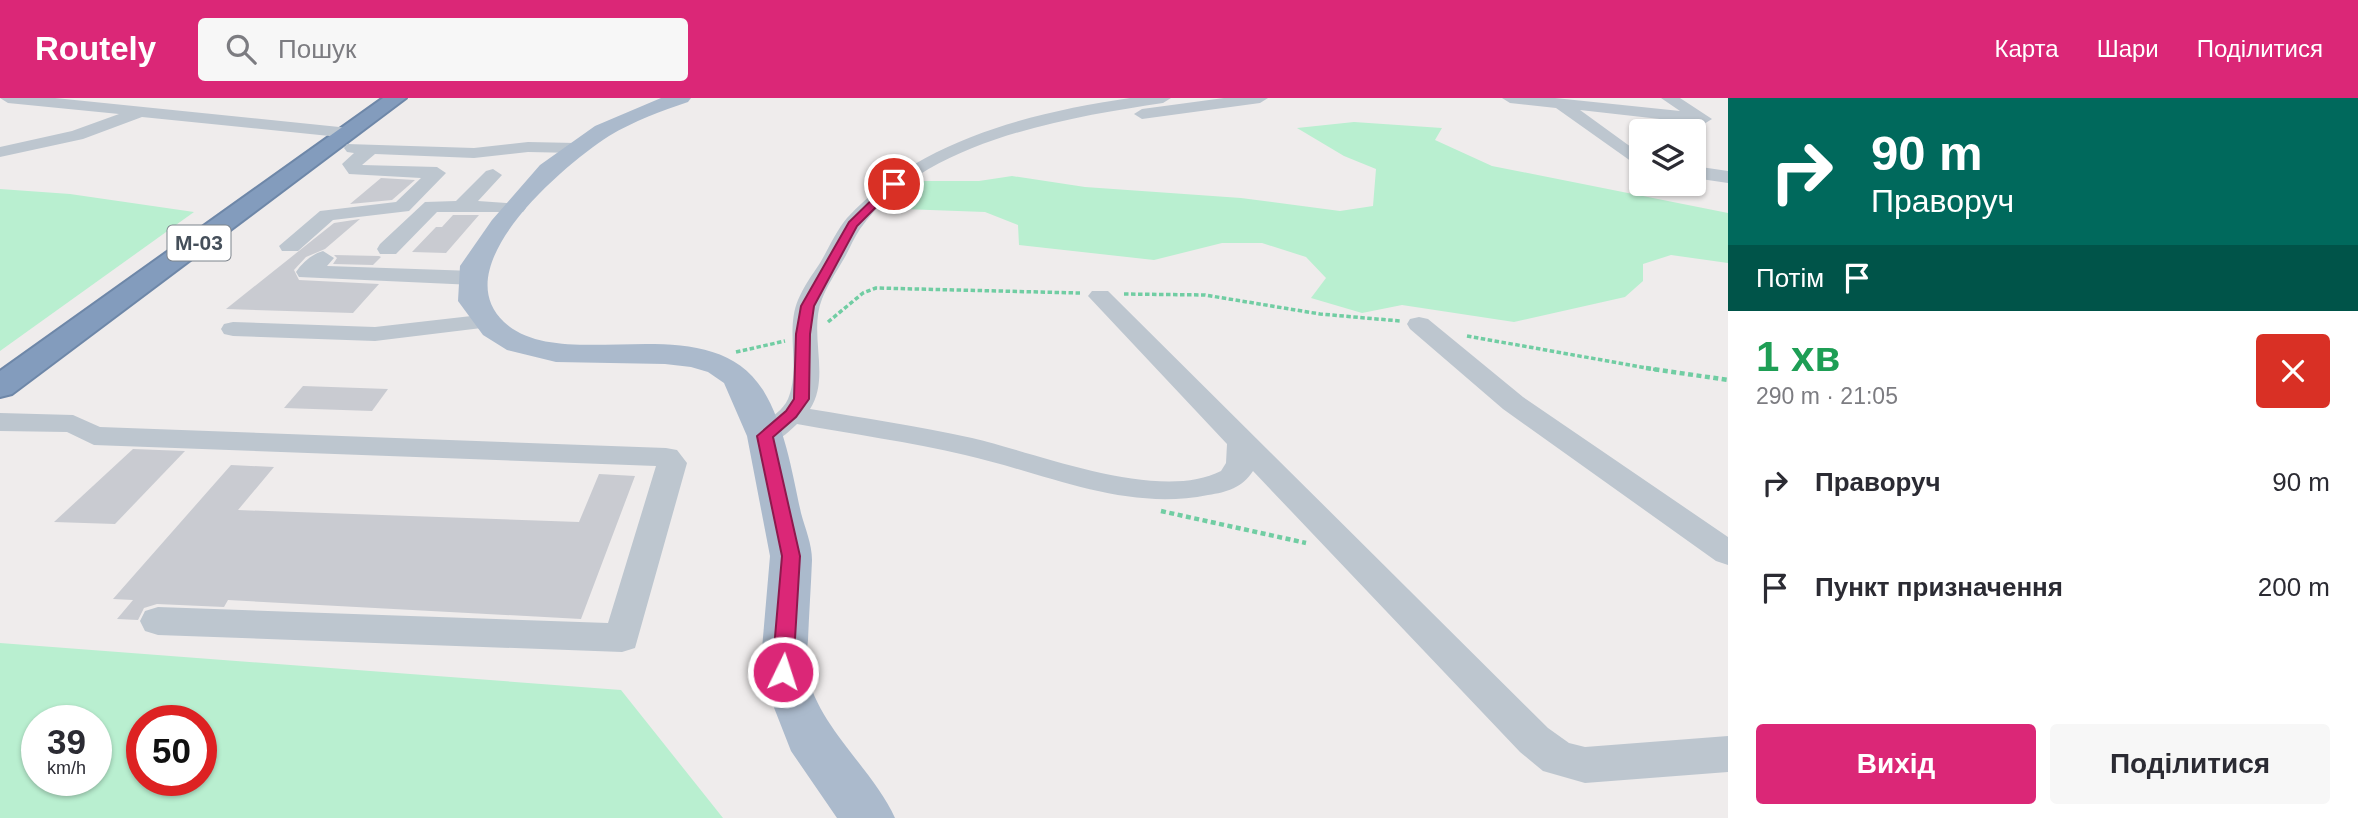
<!DOCTYPE html>
<html lang="uk">
<meta charset="utf-8">
<style>
body{margin:0;font-family:Helvetica,sans-serif;background:#f7f7f7;color:#2b2b33;height:100vh;display:flex;flex-direction:column;font-size:26px;white-space:nowrap}
*{box-sizing:border-box;margin:0}
p{font-size:23px;color:#7c7c81}
.icon{flex:none;width:38px;height:38px;fill:none;stroke:currentColor;stroke-width:2;stroke-linecap:round;stroke-linejoin:round}
.map{position:relative;flex:1;overflow:hidden}
.side{display:flex;flex-direction:column;background:#fff;width:630px}
.side>*{flex:none}
.banner{background:#00695c;color:#fff;overflow:hidden}
.controls{position:absolute;left:1629px;top:21px;display:grid;gap:14px}
.controls a{display:grid;place-items:center;width:77px;height:77px;border-radius:7px;background:#fff;box-shadow:0 2px 5px #0004;font-size:35px}
.speed{position:absolute;left:21px;top:607px;display:flex;gap:14px;font-size:35px;font-weight:700;text-align:center}
.speed>*{display:grid;place-content:center;width:91px;height:91px;border-radius:50%;background:#fff;box-shadow:0 2px 5px #0004;line-height:1}
.speed small{font-size:18px;font-weight:400}
.speed .limit{border:10px solid #d22;background:#fff;color:#111}
.pin{position:absolute;display:grid;place-items:center;width:60px;height:60px;color:#fff;margin:-30px;border:4px solid #fff;border-radius:50%;box-shadow:0 2px 7px #0007}
.me{position:absolute;width:77px;margin:-38px;rotate:4deg;stroke-linejoin:round;filter:drop-shadow(0 0 5px #0008)}
.turn{display:flex;align-items:center;gap:24px;height:147px;padding:0 28px;font-size:32px}
.turn .icon{width:91px;height:91px;stroke-width:2.5}
.turn b{display:block;font-size:49px;line-height:60px}
.then{display:flex;align-items:center;height:66px;padding:0 28px;background:#0003;gap:14px;font-size:26px}
.round{display:grid;place-items:center;flex:none;width:74px;height:74px;border-radius:7px;background:#f7f7f7}
.summary{display:flex;align-items:center;justify-content:space-between;height:119px;padding:0 28px}
h1{font-size:42px;font-weight:800;line-height:52px;color:#1e9e55}
.primary-button{display:flex;gap:14px;margin-top:auto;padding:14px 28px}
.primary-button a{flex:1;height:80px;border-radius:7px;background:#db2777;color:#fff;font-size:28px;font-weight:800;line-height:80px;text-align:center}
.primary-button a+a{background:#f7f7f7;color:#2b2b33}
ul{padding:0;list-style:none}
li{display:flex;align-items:center;gap:21px;height:105px;padding:0 28px}
li div{flex:1}
li b{display:block;font-size:26px}
li em{font-style:normal}
header{display:flex;align-items:center;gap:42px;box-sizing:border-box;height:98px;padding:0 35px;background:#db2777;color:#fff}
header strong{font-size:33px}
nav{display:flex;gap:38px;margin-inline-start:auto;font-size:24px}
.search{width:490px;height:63px;background:#f7f7f7;display:flex;align-items:center;gap:18px;box-sizing:border-box;padding:0 24px;border-radius:7px;color:#7c7c81;font-size:26px}
main{display:flex;flex:1;min-height:0}
.map>svg:first-child{display:block}
.green{fill:#b9efd0;fill-rule:evenodd}
.building{fill:#c9cbd1}
.lines{fill:none;stroke-linecap:round;stroke-linejoin:round}
.highway-casing{stroke:#6e87a8;stroke-width:4}
.path-far1{stroke:#71cda3;stroke-width:3.5;stroke-dasharray:4.5 2.5;stroke-linecap:butt}
.path{stroke:#71cda3;stroke-width:4.5;stroke-dasharray:5 3.5;stroke-linecap:butt}
.minor{fill:#bdc6cf;fill-rule:evenodd}
.major{fill:#abbacc;fill-rule:evenodd}
.highway{fill:#839cbd;fill-rule:evenodd}
.route{fill:#db2777;stroke:#8e194d;stroke-width:2}
.labels{text-anchor:middle;stroke-width:7;stroke-linejoin:round;paint-order:stroke}
.shield{fill:#fff;stroke:#7d848c;stroke-width:2}
.shield-label{font-size:21px;font-weight:bold;fill:#454f5a}
</style>
<header>
<strong>Routely</strong>
<div class="search"><svg class="icon" aria-label="search" viewBox="0 0 24 24"><circle cx="10" cy="10" r="6"/><path d="M15 15l6 6"/></svg>Пошук</div>
<nav><a>Карта</a><a>Шари</a><a>Поділитися</a></nav>
</header>
<main>
<div class="map">
<svg width="1728" height="720" viewBox="0 0 1728 720">
<rect width="100%" height="100%" fill="#efecec"/>
<g class="green">
<polygon points="1354,24 1442,30 1435,42 1492,68 1728,115 1728,165 1671,157 1643,166 1643,183 1625,199 1514,224 1402,207 1362,215 1311,200 1326,180 1306,159 1262,145 1222,145 1154,162 1019,147 1018,127 985,114 903,111 893,105 893,100 908,99 920,83 979,83 1012,78 1085,89 1241,100 1340,113 1373,108 1376,71 1344,58 1297,30"/>
<polygon points="0,91 70,96 194,114 0,253"/>
<path d="M0,545L621,592L723,720H0ZM96,623V682H37V623ZM201,623V682H142V623Z"/>
</g>
<g class="building">
<polygon points="381,80 415,82 392,102 350,106"/>
<polygon points="453,117 479,117 446,155 412,154 436,129 442,129"/>
<polygon points="360,121 325,151 306,159 294,172 299,182 379,186 353,215 226,211 334,125"/>
<polygon points="334,157 379,158 381,159 373,167 333,166 337,160"/>
<polygon points="303,288 388,291 372,313 284,310"/>
<polygon points="133,351 185,353 115,426 54,424"/>
<polygon points="231,367 274,369 238,412 579,424 599,376 635,378 581,521 228,502 224,509 157,506 144,510 138,522 117,521 133,502 113,501"/>
</g>
<g class="lines">
<defs>
<polygon id="highway" points="383,0 406,0 12,296 0,299 0,273"/>
</defs>
<use href="#highway" class="highway-casing"/>
<g class="path-far1">
<polyline points="1124,196 1205,197 1320,216 1400,223"/>
<polyline points="828,224 863,195 876,190 1080,195"/>
<polyline points="1467,238 1658,272"/>
<polyline points="736,254 785,243"/>
</g>
<g class="path">
<polyline points="1646,270 1728,282"/>
<polyline points="1161,413 1306,445"/>
</g>
<g class="minor">
<polygon points="0,0 55,0 349,30 358,35 349,40 142,19 83,41 0,59 0,49 72,33 119,16 8,5"/>
<path d="M1130,0H1171L1163,5C1064,20 923,43 860,131C853,141 849,153 842,164C835,176 827,188 822,201C808,236 831,279 810,311C864,320 918,328 972,340C1037,355 1159,405 1221,373L1226,365L1227,346L1088,198L1092,193H1108L1548,630L1569,645L1585,649L1728,638V674L1585,685L1543,673L1520,654L1253,373C1242,390 1227,394 1208,397C1124,414 1045,375 965,357C909,344 853,336 797,326C784,338 774,349 755,344L751,338C760,324 781,317 788,301C801,270 785,233 798,202C804,188 812,177 820,165C829,150 836,133 847,120C919,42 1029,15 1130,0Z"/>
<polygon points="1224,0 1268,0 1260,5 1142,21 1134,16 1142,11"/>
<polygon points="1502,0 1555,0 1680,13 1661,0 1680,0 1712,21 1704,26 1580,12 1642,57 1642,71 1556,10 1510,5"/>
<polygon points="528,44 576,45 585,50 576,55 528,54 474,60 375,56 362,67 437,69 446,75 409,113 333,122 298,153 282,153 279,148 320,113 396,104 421,80 349,76 342,66 354,55 347,54 344,50 347,46 474,50"/>
<polygon points="1694,68 1728,73 1728,85 1694,80"/>
<polygon points="493,71 502,77 478,103 523,106 526,110 523,114 437,114 396,156 380,156 377,151 380,146 425,104 456,103 486,73"/>
<path d="M323,153L334,160L327,168L474,173L485,180L474,187L299,179L296,174C302,165 312,156 323,153Z"/>
<polygon points="489,216 498,218 501,223 498,228 375,243 233,238 224,236 221,231 224,226 233,224 375,229"/>
<polygon points="1419,219 1428,221 1523,299 1728,439 1728,467 1716,463 1503,311 1410,231 1407,226 1410,221"/>
<polygon points="0,315 73,317 100,329 666,350 677,352 687,365 635,550 622,554 158,537 145,533 140,523 145,513 158,509 608,525 656,368 94,347 67,334 0,333"/>
</g>
<path class="major" d="M661,0H691L688,4C661,13 634,23 609,38C564,67 444,168 504,224C564,279 708,205 763,292C785,328 792,374 801,415C805,430 812,446 812,462C811,488 809,515 808,542C807,552 805,565 807,574C817,628 873,671 895,720H837L791,653L760,574L770,458L747,338L724,285L708,274L691,269L665,266L556,264L507,252L483,237L458,203L460,168L492,122L540,67L595,28Z"/>
<use href="#highway" class="highway"/>
</g>
<polygon class="route" points="890,84 899,86 857,128 814,208 810,236 809,301 796,319 773,339 800,458 793,574 790,579 775,579 772,574 782,458 757,338 786,313 794,301 796,236 801,208 849,124"/>
<g class="labels">
<rect class="shield" x="167.5" y="127.5" width="63" height="35" rx="5"/>
<g class="shield-label">
<text x="199" y="152">М-03</text>
</g>
</g>
</svg>
<div class="controls">
<a><svg class="icon" aria-label="layers" viewBox="0 0 24 24"><path d="M12 4l9 5-9 5-9-5zM3 14l9 5 9-5"/></svg></a>
</div>
<div class="speed"><div>39<small>km/h</small></div><div class="limit">50</div></div>
<div class="pin" style="left:894px;top:86px;background:#d93025"><svg class="icon" aria-label="arrive" viewBox="0 0 24 24"><path d="M6 21V4h12l-3 4 3 4H6"/></svg></div>
<svg class="me" style="left:783px;top:574px" viewBox="-20 -20 40 40"><circle r="17" fill="#db2777" stroke="#fff" stroke-width="3"/><path d="M0-11L8 9 0 5-8 9z" fill="#fff"/></svg>
</div>
<section class="side">
<div class="banner">
<div class="turn"><svg class="icon" aria-label="right" viewBox="0 0 24 24"><path d="M7 20v-9h11M14 6l5 5-5 5"/></svg><div><b>90 m</b>Праворуч</div></div>
<div class="then">Потім<svg class="icon" aria-label="arrive" viewBox="0 0 24 24"><path d="M6 21V4h12l-3 4 3 4H6"/></svg></div>
</div>
<div class="summary"><div><h1>1 хв</h1><p>290 m · 21:05</p></div><a class="round" style="background:#d93025;color:#fff"><svg class="icon" aria-label="close" viewBox="0 0 24 24"><path d="M6 6l12 12M18 6L6 18"/></svg></a></div>
<ul>
<li><svg class="icon" aria-label="right" viewBox="0 0 24 24"><path d="M7 20v-9h11M14 6l5 5-5 5"/></svg><div><b>Праворуч</b></div><em>90 m</em></li>
<li><svg class="icon" aria-label="arrive" viewBox="0 0 24 24"><path d="M6 21V4h12l-3 4 3 4H6"/></svg><div><b>Пункт призначення</b></div><em>200 m</em></li>
</ul>
<div class="primary-button"><a>Вихід</a><a>Поділитися</a></div>
</section>
</main>
